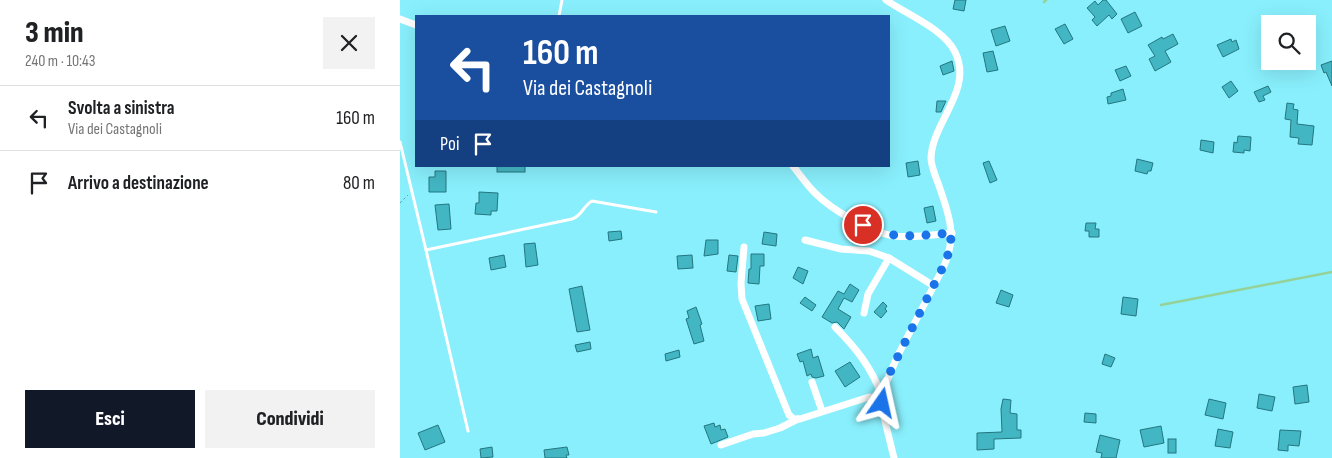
<!DOCTYPE html>
<html lang="it">
<meta charset="utf-8">
<style>
body{margin:0;font-family:"Sofia Sans Condensed",sans-serif;background:#f2f2f2;color:#202124;height:100vh;display:flex;flex-direction:column;font-size:19px;white-space:nowrap}
*{box-sizing:border-box;margin:0}
p{font-size:16px;color:#757577}
.icon{flex:none;width:28px;height:28px;fill:none;stroke:currentColor;stroke-width:2;stroke-linecap:round;stroke-linejoin:round}
.map{position:relative;flex:1;overflow:hidden}
.details{display:flex;flex-direction:column;background:#fff;width:400px}
.details>*{flex:none}
.hud{position:absolute;left:15px;top:15px;width:475px;height:152px;border-radius:0px;box-shadow:0 5px 20px #0002;background:#1a4fa0;color:#fff;overflow:hidden}
.tools{position:absolute;left:861px;top:15px;display:grid;gap:10px}
.tools a{display:grid;place-items:center;width:55px;height:55px;border-radius:0px;background:#fff;box-shadow:0 5px 20px #0002;font-size:25px}
.pin{position:absolute;display:grid;place-items:center;width:42px;height:42px;color:#fff;margin:-21px;border:2px solid #fff;border-radius:50%;box-shadow:0 1px 5px #0007}
.me{position:absolute;width:55px;margin:-28px;rotate:11deg;stroke-linejoin:round;filter:drop-shadow(0 0 4px #0008)}
.turn{display:flex;align-items:center;gap:18px;height:105px;padding:0 25px;font-size:22px}
.turn .icon{width:65px;height:65px;stroke-width:2.5}
.turn b{display:block;font-size:35px;line-height:42px}
.then{display:flex;align-items:center;height:48px;padding:0 25px;background:#0003;gap:10px;font-size:19px}
.round{display:grid;place-items:center;flex:none;width:52px;height:52px;border-radius:0px;background:#f2f2f2}
.headline{display:flex;align-items:center;justify-content:space-between;height:85px;padding:0 25px}
h1{font-size:30px;font-weight:800;line-height:38px}
.cta{display:flex;gap:10px;margin-top:auto;padding:10px 25px}
.cta a{flex:1;height:58px;border-radius:0px;background:#111827;color:#fff;font-size:20px;font-weight:800;line-height:58px;text-align:center}
.cta a+a{background:#f2f2f2;color:#202124}
ul{padding:0;list-style:none}
li{display:flex;align-items:center;gap:15px;height:65px;padding:0 25px;border-top:1px solid #e0e0e0}
li div{flex:1}
li b{display:block;font-size:19px}
li em{font-style:normal}
main{display:flex;flex:1;min-height:0}
.map>svg:first-child{display:block}
.lines{fill:none;stroke-linecap:round;stroke-linejoin:round}
.stream{stroke:#94d298;stroke-width:2.5}
.building{fill:#43b6c3;stroke:#247680}
.path{stroke:#55a5af;stroke-width:1;stroke-dasharray:2.5 2.5;stroke-linecap:butt}
.lane{stroke:#fff;stroke-width:3}
.street{stroke:#fff;stroke-width:7}
.route{stroke:#1a73e8;stroke-width:9;stroke-dasharray:0 16.2}
</style>
<main>
<section class="details">
<div class="headline"><div><h1>3 min</h1><p>240 m · 10:43</p></div><a class="round"><svg class="icon" aria-label="close" viewBox="0 0 24 24"><path d="M6 6l12 12M18 6L6 18"/></svg></a></div>
<ul>
<li><svg class="icon" aria-label="left" viewBox="0 0 24 24"><path d="M17 20v-9H6M10 6l-5 5 5 5"/></svg><div><b>Svolta a sinistra</b><p>Via dei Castagnoli</p></div><em>160 m</em></li>
<li><svg class="icon" aria-label="arrive" viewBox="0 0 24 24"><path d="M6 21V4h12l-3 4 3 4H6"/></svg><div><b>Arrivo a destinazione</b></div><em>80 m</em></li>
</ul>
<div class="cta"><a>Esci</a><a>Condividi</a></div>
</section>
<div class="map">
<svg width="932" height="458" viewBox="0 0 932 458">
<rect width="100%" height="100%" fill="#89effc"/>
<g class="lines">
<g class="stream">
<polyline points="644,2 646,0"/>
<polyline points="761,305 932,272"/>
</g>
</g>
<g class="building">
<polygon points="555,0 566,0 564,11 553,9"/>
<polygon points="703,0 706,0 717,14 712,19 709,15 697,26 692,20 695,17 687,8 695,1 698,5"/>
<polygon points="735,12 742,26 728,33 721,19"/>
<polygon points="665,24 673,39 664,44 655,29"/>
<polygon points="605,26 610,41 596,46 591,30"/>
<polygon points="773,34 778,44 765,51 771,62 755,71 749,59 755,56 748,45 762,37 763,39"/>
<polygon points="831,39 832,42 836,40 839,49 823,57 817,45"/>
<polygon points="593,51 598,70 587,72 583,53"/>
<polygon points="552,61 554,71 543,75 540,66"/>
<polygon points="932,61 932,86 926,72 924,73 921,65"/>
<polygon points="726,66 731,76 720,81 715,70"/>
<polygon points="831,81 838,91 829,98 822,87"/>
<polygon points="868,86 871,92 863,96 865,100 859,102 854,92"/>
<polygon points="723,89 726,100 708,104 707,97 711,96 711,93"/>
<polygon points="537,101 546,101 541,112 536,112"/>
<polygon points="887,103 894,104 893,109 898,110 897,124 914,126 912,145 898,144 899,138 890,137 891,120 885,119"/>
<polygon points="838,136 851,137 850,151 844,150 844,153 833,152 834,142 837,143"/>
<polygon points="801,140 814,142 813,153 800,150"/>
<polygon points="737,159 753,163 751,171 748,171 747,174 735,171"/>
<polygon points="518,161 520,175 508,177 506,163"/>
<polygon points="589,161 597,180 590,183 583,163"/>
<rect x="97" y="166" width="28" height="6"/>
<polygon points="35,171 46,171 46,192 29,192 29,177 35,177"/>
<polygon points="79,192 98,193 97,211 91,211 91,215 75,214 76,203 79,203"/>
<polygon points="49,204 51,229 38,230 35,205"/>
<polygon points="533,206 536,221 527,223 524,208"/>
<polygon points="686,223 696,223 695,229 699,229 699,237 689,237 689,231 685,231"/>
<polygon points="221,231 222,239 209,241 208,232"/>
<polygon points="364,232 377,234 376,246 362,244"/>
<polygon points="306,240 318,240 318,254 304,256"/>
<polygon points="135,243 138,265 126,267 124,244"/>
<polygon points="351,254 364,254 364,266 360,266 359,284 348,283 349,269 351,269"/>
<polygon points="104,255 106,267 91,270 89,258"/>
<polygon points="292,255 293,268 278,269 277,256"/>
<polygon points="329,255 338,256 336,272 327,271"/>
<polygon points="398,267 408,271 403,284 393,278"/>
<polygon points="450,284 459,290 452,302 444,298 438,309 451,317 444,329 437,322 432,323 422,317 438,291 444,294"/>
<polygon points="182,286 190,330 177,332 169,289"/>
<polygon points="601,290 613,295 609,307 596,303"/>
<polygon points="405,297 416,305 412,311 400,303"/>
<polygon points="723,297 738,299 736,316 721,314"/>
<polygon points="483,302 487,306 485,309 487,311 481,318 474,312"/>
<polygon points="369,304 371,319 358,321 355,306"/>
<polygon points="296,307 302,324 300,325 304,341 294,344 286,319 289,318 287,311"/>
<polygon points="190,342 191,349 177,352 175,345"/>
<polygon points="411,349 413,358 418,356 424,376 416,378 412,377 411,374 407,376 403,361 400,362 397,354"/>
<polygon points="279,350 280,357 266,361 265,354"/>
<polygon points="705,354 715,358 711,367 702,364"/>
<polygon points="450,362 460,377 445,387 435,371"/>
<polygon points="907,385 909,402 895,404 893,387"/>
<polygon points="859,394 875,397 872,411 857,408"/>
<polygon points="603,399 611,400 610,413 617,414 617,430 621,430 621,438 594,439 594,449 577,450 577,433 602,432 601,409"/>
<polygon points="809,399 826,403 823,419 805,415"/>
<polygon points="685,413 696,414 696,423 684,422"/>
<polygon points="314,423 315,427 320,425 321,430 325,429 328,437 311,444 304,426"/>
<polygon points="38,425 45,442 25,450 18,433"/>
<polygon points="761,426 764,443 744,447 740,430"/>
<polygon points="818,429 833,432 830,448 815,446"/>
<polygon points="880,430 901,431 899,446 888,445 888,451 878,450"/>
<polygon points="700,435 720,440 716,458 701,458 702,453 696,452"/>
<rect x="768" y="439" width="8" height="14"/>
<polygon points="92,447 93,457 81,458 80,449"/>
<polygon points="167,447 169,455 166,455 167,458 145,458 144,450"/>
</g>
<g class="lines">
<polyline class="path" points="0,203 8,195"/>
<g class="lane">
<polyline points="159,16 162,0"/>
<path d="M0,142L26,250L172,219C182,216 183,206 192,201L256,212"/>
<polyline points="26,250 68,431"/>
</g>
<g class="street">
<path d="M486,0C506,14 544,29 555,52C574,90 532,122 531,158C531,166 535,175 538,183C549,214 558,237 543,268L498,355L483,390V413L494,458"/>
<polyline points="0,19 16,25"/>
<path d="M393,166C400,175 407,185 415,193C432,210 471,233 495,236C513,238 533,235 552,233"/>
<polyline points="405,240 441,249 469,251 489,258"/>
<polyline points="344,247 341,283 342,299 389,415 394,419 400,419 469,397 482,399"/>
<polyline points="464,313 468,294 489,258 534,286"/>
<path d="M435,327C457,349 470,366 482,395"/>
<polyline points="412,382 422,411"/>
<polyline points="321,445 353,434 364,433 380,428 398,419"/>
</g>
</g>
<g class="lines">
<path class="route" d="M463,225C491,241 521,235 552,233L547,259L492,368L483,390L482,403"/>
</g>
</svg>
<div class="tools">
<a><svg class="icon" aria-label="search" viewBox="0 0 24 24"><circle cx="10" cy="10" r="6"/><path d="M15 15l6 6"/></svg></a>
</div>
<div class="pin" style="left:463px;top:225px;background:#d93025"><svg class="icon" aria-label="arrive" viewBox="0 0 24 24"><path d="M6 21V4h12l-3 4 3 4H6"/></svg></div>
<svg class="me" style="left:482px;top:403px" viewBox="-20 -20 40 40"><path d="M0-17L14 15 0 8-14 15z" fill="#1a73e8" stroke="#fff" stroke-width="4"/></svg>
<div class="hud">
<div class="turn"><svg class="icon" aria-label="left" viewBox="0 0 24 24"><path d="M17 20v-9H6M10 6l-5 5 5 5"/></svg><div><b>160 m</b>Via dei Castagnoli</div></div>
<div class="then">Poi<svg class="icon" aria-label="arrive" viewBox="0 0 24 24"><path d="M6 21V4h12l-3 4 3 4H6"/></svg></div>
</div>
</div>
</main>
